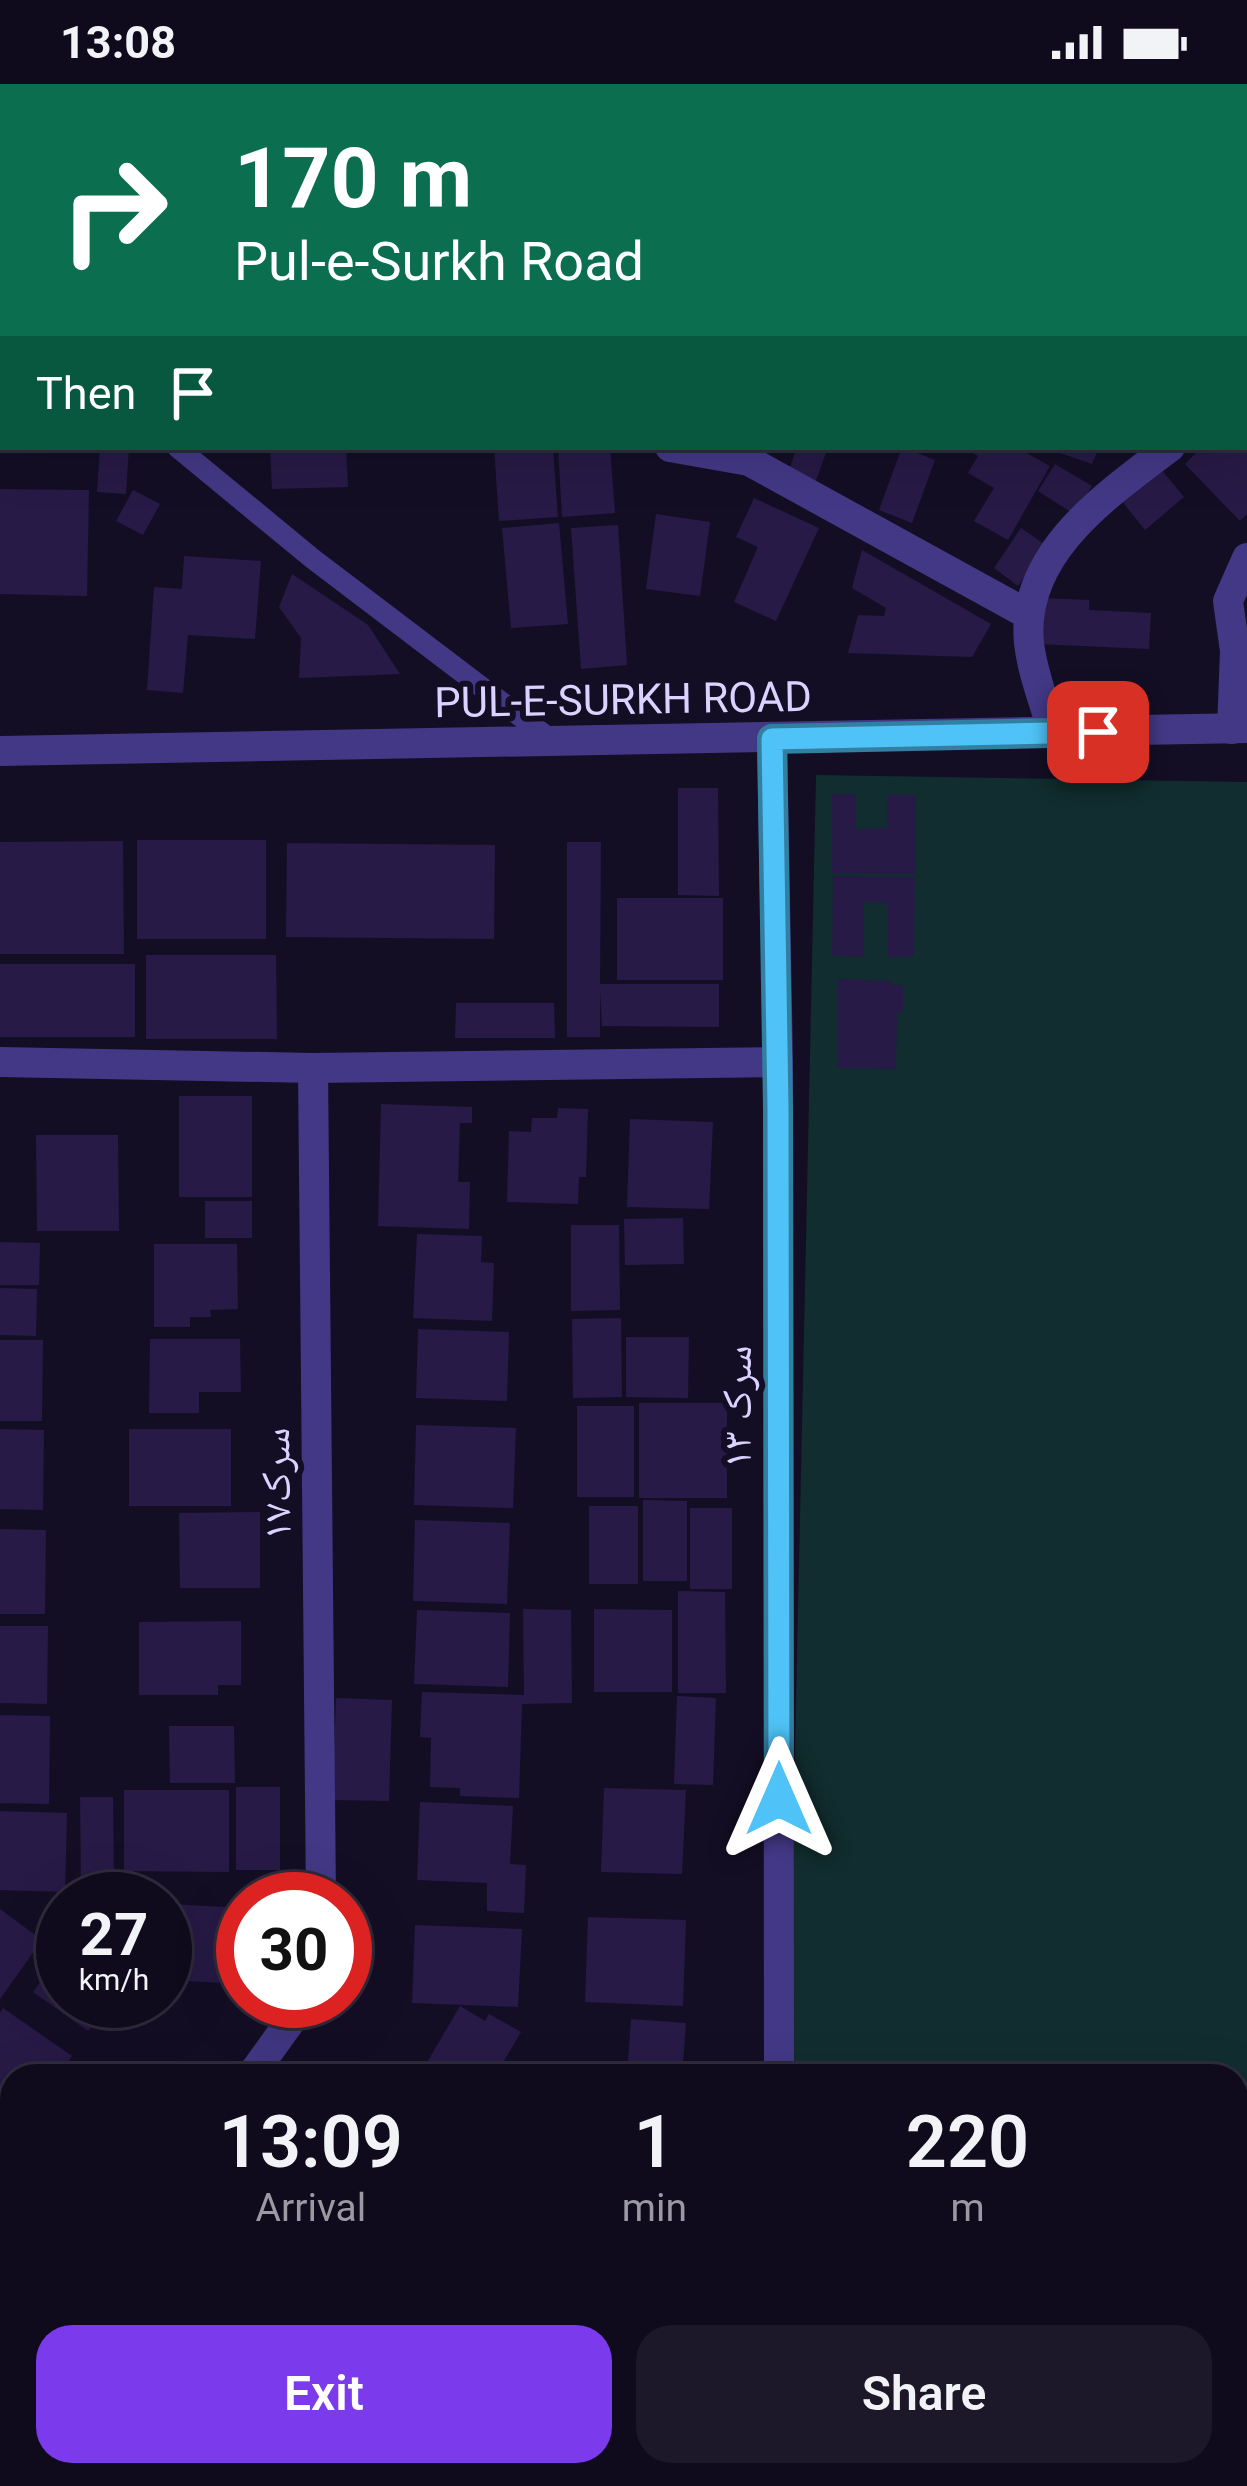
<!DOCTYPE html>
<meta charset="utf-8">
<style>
body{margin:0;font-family:Roboto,"Noto Naskh Arabic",sans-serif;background:#1d1829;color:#f1f3f6;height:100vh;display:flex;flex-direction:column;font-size:45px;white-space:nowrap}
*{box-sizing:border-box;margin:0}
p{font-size:39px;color:#9b9aa3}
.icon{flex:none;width:66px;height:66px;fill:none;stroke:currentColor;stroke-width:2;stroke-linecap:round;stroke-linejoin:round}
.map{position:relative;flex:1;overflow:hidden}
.sheet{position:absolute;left:0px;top:1980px;width:1248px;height:423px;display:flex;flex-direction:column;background:#0f0a1c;border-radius:36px 36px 0 0;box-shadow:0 12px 48px #0002,0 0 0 3px #2f2b3b}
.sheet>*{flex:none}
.top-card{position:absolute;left:0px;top:0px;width:1248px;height:366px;box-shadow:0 12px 48px #0002,0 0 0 3px #2f2b3b;background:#0b6e4f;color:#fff;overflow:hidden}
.speed{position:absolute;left:36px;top:1788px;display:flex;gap:24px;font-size:60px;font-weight:700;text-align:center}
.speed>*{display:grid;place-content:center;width:156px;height:156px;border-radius:50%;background:#0f0a1c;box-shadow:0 12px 48px #0002,0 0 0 3px #2f2b3b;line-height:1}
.speed small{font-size:30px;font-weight:400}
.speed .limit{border:18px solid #d22;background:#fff;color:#111}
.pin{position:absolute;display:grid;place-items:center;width:102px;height:102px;color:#fff;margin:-51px;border-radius:24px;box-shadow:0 6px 18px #0006}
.me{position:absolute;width:132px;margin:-66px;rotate:0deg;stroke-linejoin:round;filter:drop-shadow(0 0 9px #0008)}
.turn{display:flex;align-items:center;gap:42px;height:252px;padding:0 36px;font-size:54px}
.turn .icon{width:156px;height:156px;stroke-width:2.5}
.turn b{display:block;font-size:84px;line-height:102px}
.then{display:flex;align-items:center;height:114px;padding:0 36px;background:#0003;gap:24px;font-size:45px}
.eta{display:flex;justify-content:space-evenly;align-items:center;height:204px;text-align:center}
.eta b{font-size:72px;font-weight:600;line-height:84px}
.button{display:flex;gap:24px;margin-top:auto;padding:24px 36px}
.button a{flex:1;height:138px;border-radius:36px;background:#7c3aed;color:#fff;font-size:48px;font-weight:600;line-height:138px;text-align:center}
.button a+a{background:#1d1829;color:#f1f3f6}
.status{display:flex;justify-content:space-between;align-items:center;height:84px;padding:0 60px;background:#0f0a1c;direction:ltr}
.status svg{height:33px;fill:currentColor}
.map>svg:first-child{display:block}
.green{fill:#112d2f}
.building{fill:#271a46}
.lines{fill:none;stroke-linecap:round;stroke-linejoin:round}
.service{stroke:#433885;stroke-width:21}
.minor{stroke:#433885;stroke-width:30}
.tertiary{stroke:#433885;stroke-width:30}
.route-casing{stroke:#337fa1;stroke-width:30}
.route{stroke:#4fc3f7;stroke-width:21}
.labels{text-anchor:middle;stroke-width:12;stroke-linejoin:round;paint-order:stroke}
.street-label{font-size:42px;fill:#dbd2ff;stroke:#140e25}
</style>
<div class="status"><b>13:08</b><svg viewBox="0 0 49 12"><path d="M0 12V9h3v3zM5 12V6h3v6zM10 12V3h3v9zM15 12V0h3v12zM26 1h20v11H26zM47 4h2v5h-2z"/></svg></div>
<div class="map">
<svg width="1247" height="2402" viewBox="0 0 1247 2402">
<rect width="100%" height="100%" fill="#140e25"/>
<polygon class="green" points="816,691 1247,698 1247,2402 532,2402 540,2391 1236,2391 1236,1992 788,1992"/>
<g class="building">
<polygon points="100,363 129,363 126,410 97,408"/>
<polygon points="270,363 346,363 348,403 272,405"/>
<polygon points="494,363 553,363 558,433 499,437"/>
<polygon points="558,363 610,363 615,429 562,433"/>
<polygon points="828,363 814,402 787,393 795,368 782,363"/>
<polygon points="902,363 935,376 912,439 879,426"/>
<polygon points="962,363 1016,363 1050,382 1008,456 974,437 994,404 968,389 978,372"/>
<polygon points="1059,363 1099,363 1092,380 1057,368"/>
<polygon points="1202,363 1247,363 1247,430 1240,437 1185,380"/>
<polygon points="1055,380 1092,402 1074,430 1038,407"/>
<polygon points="1160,384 1184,413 1145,446 1121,416"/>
<polygon points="0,405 89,406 87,512 0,510"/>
<polygon points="133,406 160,420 143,451 116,437"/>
<polygon points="754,414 819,444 776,537 734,518 758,463 736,453"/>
<polygon points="656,430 710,438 700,512 646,505"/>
<polygon points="559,439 568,540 511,544 502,444"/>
<polygon points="618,441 627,581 581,585 571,444"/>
<polygon points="1021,444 1047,462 1018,502 994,484"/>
<polygon points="862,466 991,540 972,573 848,569 858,531 884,532 886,524 852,504"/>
<polygon points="184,472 261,477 255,555 188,551 183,609 147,606 154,503 182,505"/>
<polygon points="292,490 368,541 400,590 299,594 301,554 279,523"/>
<polygon points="1038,514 1089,516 1089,526 1151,529 1149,565 1037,560"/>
<polygon points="678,704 718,704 719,812 678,811"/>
<polygon points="832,710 856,710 856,745 887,744 887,711 916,711 915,790 832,789"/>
<rect x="137" y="756" width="129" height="99"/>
<polygon points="123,757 124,870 0,870 0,758"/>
<polygon points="567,758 601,758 600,900 719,900 719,943 602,942 600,906 600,953 567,953"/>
<polygon points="287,759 495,761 494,855 286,853"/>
<polygon points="833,792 915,793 914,873 888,873 888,819 864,818 863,873 832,872"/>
<rect x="617" y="814" width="106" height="82"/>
<polygon points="146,871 276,871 277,955 146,955"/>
<rect x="0" y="880" width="135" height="73"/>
<polygon points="838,895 891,897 891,901 903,901 903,927 897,927 896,985 837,984"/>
<polygon points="456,919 554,919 555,954 455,954"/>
<rect x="179" y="1012" width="73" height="101"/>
<polygon points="381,1020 472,1023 472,1039 460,1039 458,1098 470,1098 469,1145 378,1142"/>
<polygon points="558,1024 588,1025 586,1093 579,1093 578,1120 507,1118 509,1047 531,1048 532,1034 557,1034"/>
<polygon points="630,1035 713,1038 709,1125 627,1123"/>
<polygon points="36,1051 118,1051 119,1147 37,1147"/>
<rect x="205" y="1117" width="47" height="37"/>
<polygon points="683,1134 684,1180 625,1181 624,1135"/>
<polygon points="571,1141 619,1141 620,1226 571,1227"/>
<polygon points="417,1150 482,1152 481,1178 494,1179 492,1237 413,1234"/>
<polygon points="0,1158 40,1159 39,1201 0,1201"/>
<polygon points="154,1160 237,1160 238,1225 210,1226 211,1233 190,1233 190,1243 154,1243"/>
<polygon points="0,1204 37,1205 36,1252 0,1251"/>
<polygon points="621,1234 622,1313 573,1314 572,1235"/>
<polygon points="418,1245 509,1248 507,1317 416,1314"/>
<polygon points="626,1253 689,1253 688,1314 626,1313"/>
<polygon points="150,1255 240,1255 241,1308 199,1308 199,1329 149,1329"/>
<polygon points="0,1256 43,1256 42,1337 0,1337"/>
<rect x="639" y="1319" width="88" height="95"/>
<rect x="577" y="1322" width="57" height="91"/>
<polygon points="416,1341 516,1344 513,1424 414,1421"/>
<polygon points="0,1345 44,1346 43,1426 0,1425"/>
<rect x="129" y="1345" width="102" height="77"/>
<polygon points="643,1416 687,1417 687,1497 643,1497"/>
<rect x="589" y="1422" width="49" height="78"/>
<rect x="690" y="1424" width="42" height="81"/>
<polygon points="260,1428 260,1504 180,1504 179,1429"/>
<polygon points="415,1436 510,1439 507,1520 413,1517"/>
<polygon points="0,1445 46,1446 45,1530 0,1530"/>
<polygon points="678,1507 725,1508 726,1609 678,1609"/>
<polygon points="523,1525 571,1526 572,1619 522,1620 519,1714 460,1712 460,1704 430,1703 431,1654 420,1653 422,1608 524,1611"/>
<polygon points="594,1525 672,1526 672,1608 594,1608"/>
<polygon points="417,1526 510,1529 508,1603 414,1600"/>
<polygon points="241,1537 241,1601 218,1601 218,1611 139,1611 139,1538"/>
<polygon points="0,1542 48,1542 47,1620 0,1619"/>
<polygon points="677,1612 716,1614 713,1701 674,1700"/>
<polygon points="336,1614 392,1616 389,1717 332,1716"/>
<polygon points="0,1631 50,1632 49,1720 0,1719"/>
<polygon points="169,1642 234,1642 235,1699 170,1699"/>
<rect x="236" y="1703" width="44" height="83"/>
<polygon points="604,1704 686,1706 682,1790 601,1788"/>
<polygon points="124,1706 229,1706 229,1788 124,1787"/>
<polygon points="80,1713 113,1713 114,1801 81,1801"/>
<polygon points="420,1718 513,1722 510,1780 526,1781 524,1829 487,1827 487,1799 417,1796"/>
<polygon points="0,1727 67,1729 65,1808 0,1806"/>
<polygon points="171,1820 243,1824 243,1900 167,1896"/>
<polygon points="0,1825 42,1856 0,1915"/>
<polygon points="588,1833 686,1836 683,1922 585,1918"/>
<polygon points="415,1841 522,1845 518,1923 412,1919"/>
<polygon points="60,1871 63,1873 63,1917 109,1917 88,1947 33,1908"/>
<polygon points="460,1922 485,1937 489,1930 521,1948 495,1992 431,1992 422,1987"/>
<polygon points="3,1924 72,1972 58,1992 12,1992 12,2059 0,2077 0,1929"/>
<polygon points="631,1935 686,1939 682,1992 627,1992"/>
<polygon points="0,2226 12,2235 9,2337 0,2330"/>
<polygon points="12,2353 12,2391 77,2391 70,2402 0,2402 0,2371"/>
<polygon points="92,2391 219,2391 234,2402 107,2402"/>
</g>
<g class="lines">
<g class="service">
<polyline points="0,344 3,343"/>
<polyline points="177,363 313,475 554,658"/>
</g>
<g class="minor">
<polyline points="656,0 656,3"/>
<polyline points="319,3 319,0"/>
<polyline points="0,62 3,63"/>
<polyline points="1245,134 1247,135"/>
<polyline points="1245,303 1247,301"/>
<polyline points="670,363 749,377 1029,531"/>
<polyline points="1232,645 1235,567 1228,517 1247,474"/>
<path d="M1053,649C1045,620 1032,588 1029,559C1020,469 1108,410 1170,363"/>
<polyline points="772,655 778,978 779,1992"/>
<polyline points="0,978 313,984 778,978"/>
<polyline points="313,984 321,1815"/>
<polyline points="251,1992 305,1917"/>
<polyline points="0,2140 12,2149"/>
<polyline points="353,2391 369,2402"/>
<polyline points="506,2402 513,2391"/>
</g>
<polyline class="tertiary" points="0,667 1247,644"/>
</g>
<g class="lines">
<defs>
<polyline id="route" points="779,1715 778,1024 772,655 1098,648"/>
</defs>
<use href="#route" class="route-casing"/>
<use href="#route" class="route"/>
</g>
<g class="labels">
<g class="street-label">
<text transform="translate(623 615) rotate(-1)" y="15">PUL-E-SURKH ROAD</text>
<text transform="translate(736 1323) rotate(-90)" y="15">سرک ۱۳</text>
<text transform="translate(275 1400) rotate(-91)" y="15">سرک۱۷</text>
</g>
</g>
</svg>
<div class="speed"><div>27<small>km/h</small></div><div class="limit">30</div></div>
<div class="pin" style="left:1098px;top:648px;background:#d93025"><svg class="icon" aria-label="arrive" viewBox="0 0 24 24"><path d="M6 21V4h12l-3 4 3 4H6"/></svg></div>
<svg class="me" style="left:779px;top:1715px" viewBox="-20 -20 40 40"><path d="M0-17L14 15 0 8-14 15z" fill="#4fc3f7" stroke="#fff" stroke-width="4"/></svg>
<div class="top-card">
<div class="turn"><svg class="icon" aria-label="right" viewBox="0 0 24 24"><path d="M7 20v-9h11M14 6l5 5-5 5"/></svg><div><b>170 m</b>Pul-e-Surkh Road</div></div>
<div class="then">Then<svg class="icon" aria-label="arrive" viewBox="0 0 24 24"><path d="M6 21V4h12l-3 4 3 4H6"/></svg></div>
</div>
<section class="sheet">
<div class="eta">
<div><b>13:09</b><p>Arrival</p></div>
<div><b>1</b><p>min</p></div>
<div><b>220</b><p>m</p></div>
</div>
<div class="button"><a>Exit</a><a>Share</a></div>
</section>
</div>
